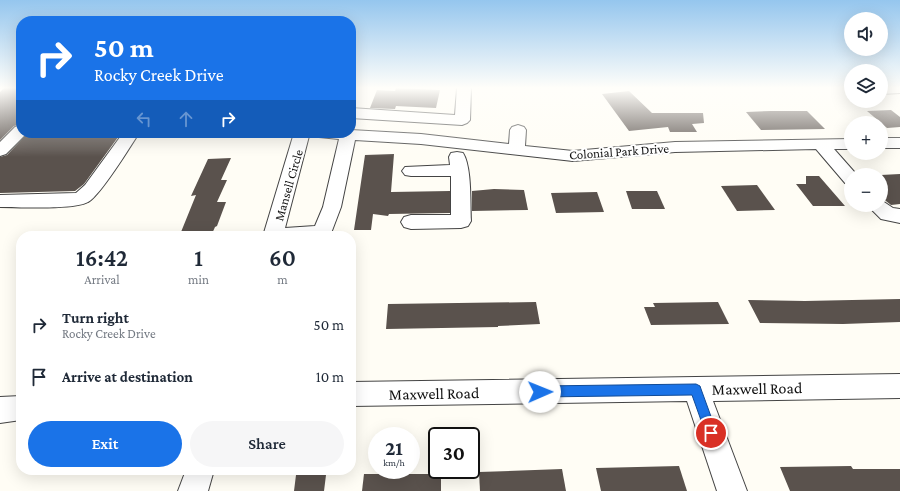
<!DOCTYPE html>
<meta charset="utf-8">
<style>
body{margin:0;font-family:"Crimson Pro",serif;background:#f6f6f7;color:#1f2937;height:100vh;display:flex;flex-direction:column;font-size:15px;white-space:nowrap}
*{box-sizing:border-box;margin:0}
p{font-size:13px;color:#747a83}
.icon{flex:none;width:22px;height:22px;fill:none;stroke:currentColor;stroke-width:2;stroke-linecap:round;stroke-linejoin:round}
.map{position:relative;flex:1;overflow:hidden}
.sheet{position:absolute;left:16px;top:231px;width:340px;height:244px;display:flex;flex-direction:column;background:#fff;border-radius:16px;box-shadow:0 4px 16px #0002}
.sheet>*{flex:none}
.hud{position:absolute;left:16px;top:16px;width:340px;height:122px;border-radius:16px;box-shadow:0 4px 16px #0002;background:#1a73e8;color:#fff;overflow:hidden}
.buttons{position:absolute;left:844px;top:12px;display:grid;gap:8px}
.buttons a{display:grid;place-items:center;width:44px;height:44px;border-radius:50%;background:#fff;box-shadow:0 4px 16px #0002;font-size:20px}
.speed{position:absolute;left:368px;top:427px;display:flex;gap:8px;font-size:20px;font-weight:700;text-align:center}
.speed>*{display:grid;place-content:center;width:52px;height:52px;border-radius:50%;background:#fff;box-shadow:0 4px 16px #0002;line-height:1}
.speed small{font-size:10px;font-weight:400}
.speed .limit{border:2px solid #111;border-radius:6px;background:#fff;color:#111}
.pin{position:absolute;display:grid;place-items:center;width:34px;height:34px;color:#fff;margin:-17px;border:2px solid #fff;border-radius:50%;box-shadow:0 1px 4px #0007}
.me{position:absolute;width:44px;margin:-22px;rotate:89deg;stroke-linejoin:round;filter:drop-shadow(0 0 3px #0008)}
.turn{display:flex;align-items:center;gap:14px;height:84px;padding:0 12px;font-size:18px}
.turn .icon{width:52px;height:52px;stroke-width:2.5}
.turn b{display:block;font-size:28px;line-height:34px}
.lanes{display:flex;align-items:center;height:38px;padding:0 12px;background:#0003;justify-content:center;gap:20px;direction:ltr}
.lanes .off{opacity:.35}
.eta{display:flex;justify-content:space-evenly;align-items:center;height:68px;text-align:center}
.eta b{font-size:24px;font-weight:600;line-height:28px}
.button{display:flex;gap:8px;margin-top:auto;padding:8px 12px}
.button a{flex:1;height:46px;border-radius:24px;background:#1a73e8;color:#fff;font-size:16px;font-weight:600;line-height:46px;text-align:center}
.button a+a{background:#f6f6f7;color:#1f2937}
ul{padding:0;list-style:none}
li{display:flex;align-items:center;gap:12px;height:52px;padding:0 12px}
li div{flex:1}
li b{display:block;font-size:15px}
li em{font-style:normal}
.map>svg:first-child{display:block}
.building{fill:#5a524d}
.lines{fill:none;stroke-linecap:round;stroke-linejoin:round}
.minor-casing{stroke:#444;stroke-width:2}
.minor{fill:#fff;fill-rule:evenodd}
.route{fill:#1a73e8;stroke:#114b97}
.labels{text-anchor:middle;stroke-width:4;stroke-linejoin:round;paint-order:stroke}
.street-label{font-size:13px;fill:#111;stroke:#fff}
.near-street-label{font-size:16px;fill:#111;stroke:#fff}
</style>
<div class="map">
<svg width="900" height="491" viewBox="0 0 900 491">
<rect width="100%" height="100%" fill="#fffdf5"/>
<g class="building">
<polygon points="4,88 21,88 21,124 14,126 0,140 0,92"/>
<polygon points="396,88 440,90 436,108 396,106 395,109 370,108 377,90 395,91"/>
<polygon points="629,91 652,113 703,113 704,123 692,124 697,132 670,132 668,127 629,131 602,94"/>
<polygon points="891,110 900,117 900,127 887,128 867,111"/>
<polygon points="771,111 807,111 825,129 761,130 746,112"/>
<polygon points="28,133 121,133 84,184 75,191 0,193 0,157 7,155"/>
<polygon points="394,154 391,192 450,191 450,213 389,214 388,216 373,214 371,230 354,230 365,155"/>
<polygon points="231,158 221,180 227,180 217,202 226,202 217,226 215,227 211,236 188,236 190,232 181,232 196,195 191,196 208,159"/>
<polygon points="900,174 900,204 891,205 881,197 881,175"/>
<polygon points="806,176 819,176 845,206 813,206 796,184 806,184"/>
<polygon points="757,185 775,210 737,211 721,186"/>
<polygon points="494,189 524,190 528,210 472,211 472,191"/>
<polygon points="657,191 665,209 632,209 626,191"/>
<polygon points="597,192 604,212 556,213 551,193"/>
<polygon points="900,299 900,322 843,324 760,323 748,300 805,301"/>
<polygon points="536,302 540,324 498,326 498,327 386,329 388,304"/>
<polygon points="718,302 729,324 651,325 644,307 655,307 653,303"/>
<polygon points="679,466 687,491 601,491 596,468"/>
<polygon points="851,466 853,469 900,469 900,491 790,491 780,467"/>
<polygon points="562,469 566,491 480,491 479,472"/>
<polygon points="364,474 441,474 441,491 362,491"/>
<polygon points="296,475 326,475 324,491 294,491"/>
</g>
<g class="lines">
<defs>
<g id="minor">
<polygon points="457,88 471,88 470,120 467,123 462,125 351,118 351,108 455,115"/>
<polygon points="881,88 900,88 900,93 881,94"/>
<polygon points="21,125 21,133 27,133 6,154 0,156 0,142 15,127"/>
<path d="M518,125L524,127L526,130L525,146L573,151L675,142L851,139V149H834L857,175H851V185L845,183L816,149L675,152L573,161L421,144L355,140L341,207L330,236H263L294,133H351V130L421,134L509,144L510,130L512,127ZM309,136L339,139L323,207L315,226L285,228Z"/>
<path d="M123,133H139C130,147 100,196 88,202C75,210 18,207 0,207V195L76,193L85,185Z"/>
<rect x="881" y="138" width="19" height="10"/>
<path d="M457,152L463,153C472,167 470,204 471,221L468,226L461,228L411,229L404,227L401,222L404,217L411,215H451V176H411L405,175L402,171L405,167L450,165L449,157L451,153Z"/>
<polygon points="881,200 893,208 900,209 900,223 881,219 867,205 881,205"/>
<polygon points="900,374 900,398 713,401 747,491 717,491 687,401 351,406 351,382"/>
<polygon points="21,396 21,420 0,423 0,397"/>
<polygon points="186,470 214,470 208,491 178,491"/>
</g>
</defs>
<use href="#minor" class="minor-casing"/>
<use href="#minor" class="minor"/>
</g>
<linearGradient id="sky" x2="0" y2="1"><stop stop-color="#95c6ee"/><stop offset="0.56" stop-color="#fffefa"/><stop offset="1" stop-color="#fffefa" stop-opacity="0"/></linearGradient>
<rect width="900" height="157" fill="url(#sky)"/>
<polygon class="route" points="696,384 700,386 701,389 717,433 715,437 711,439 707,437 692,395 540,397 536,395 534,392 536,388 540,386"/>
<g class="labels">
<g class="street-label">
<text transform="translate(619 151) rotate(-4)" y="5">Colonial Park Drive</text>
<text transform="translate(288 185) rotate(-74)" y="5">Mansell Circle</text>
</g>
<g class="near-street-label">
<text transform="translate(757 388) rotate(-1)" y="6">Maxwell Road</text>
<text transform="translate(434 393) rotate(-1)" y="6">Maxwell Road</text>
</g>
</g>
</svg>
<div class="buttons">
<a><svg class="icon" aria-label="sound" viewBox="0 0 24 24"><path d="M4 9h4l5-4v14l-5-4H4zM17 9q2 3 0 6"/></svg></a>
<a><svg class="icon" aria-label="layers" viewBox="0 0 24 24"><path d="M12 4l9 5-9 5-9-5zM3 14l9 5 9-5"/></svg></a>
<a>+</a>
<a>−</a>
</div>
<div class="speed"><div>21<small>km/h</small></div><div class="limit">30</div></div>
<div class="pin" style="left:711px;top:433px;background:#d93025"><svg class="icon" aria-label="arrive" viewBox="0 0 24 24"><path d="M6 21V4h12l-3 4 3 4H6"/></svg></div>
<svg class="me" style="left:540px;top:392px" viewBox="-20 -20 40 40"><circle r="19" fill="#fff"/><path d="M0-13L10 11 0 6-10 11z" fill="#1a73e8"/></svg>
<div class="hud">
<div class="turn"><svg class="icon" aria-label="right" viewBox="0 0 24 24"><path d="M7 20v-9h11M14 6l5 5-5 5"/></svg><div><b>50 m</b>Rocky Creek Drive</div></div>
<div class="lanes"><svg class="icon off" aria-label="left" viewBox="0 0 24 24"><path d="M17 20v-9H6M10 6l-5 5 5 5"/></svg><svg class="icon off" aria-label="ahead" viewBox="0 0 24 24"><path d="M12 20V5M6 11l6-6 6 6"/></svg><svg class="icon" aria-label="right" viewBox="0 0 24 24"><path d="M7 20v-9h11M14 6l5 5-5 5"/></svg></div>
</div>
<section class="sheet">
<div class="eta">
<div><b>16:42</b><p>Arrival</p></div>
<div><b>1</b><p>min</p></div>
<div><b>60</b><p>m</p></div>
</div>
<ul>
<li><svg class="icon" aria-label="right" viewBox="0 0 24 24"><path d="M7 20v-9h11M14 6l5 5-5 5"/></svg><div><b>Turn right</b><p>Rocky Creek Drive</p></div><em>50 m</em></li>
<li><svg class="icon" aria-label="arrive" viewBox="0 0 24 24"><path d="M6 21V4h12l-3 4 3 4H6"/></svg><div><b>Arrive at destination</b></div><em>10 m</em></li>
</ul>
<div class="button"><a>Exit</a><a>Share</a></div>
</section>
</div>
